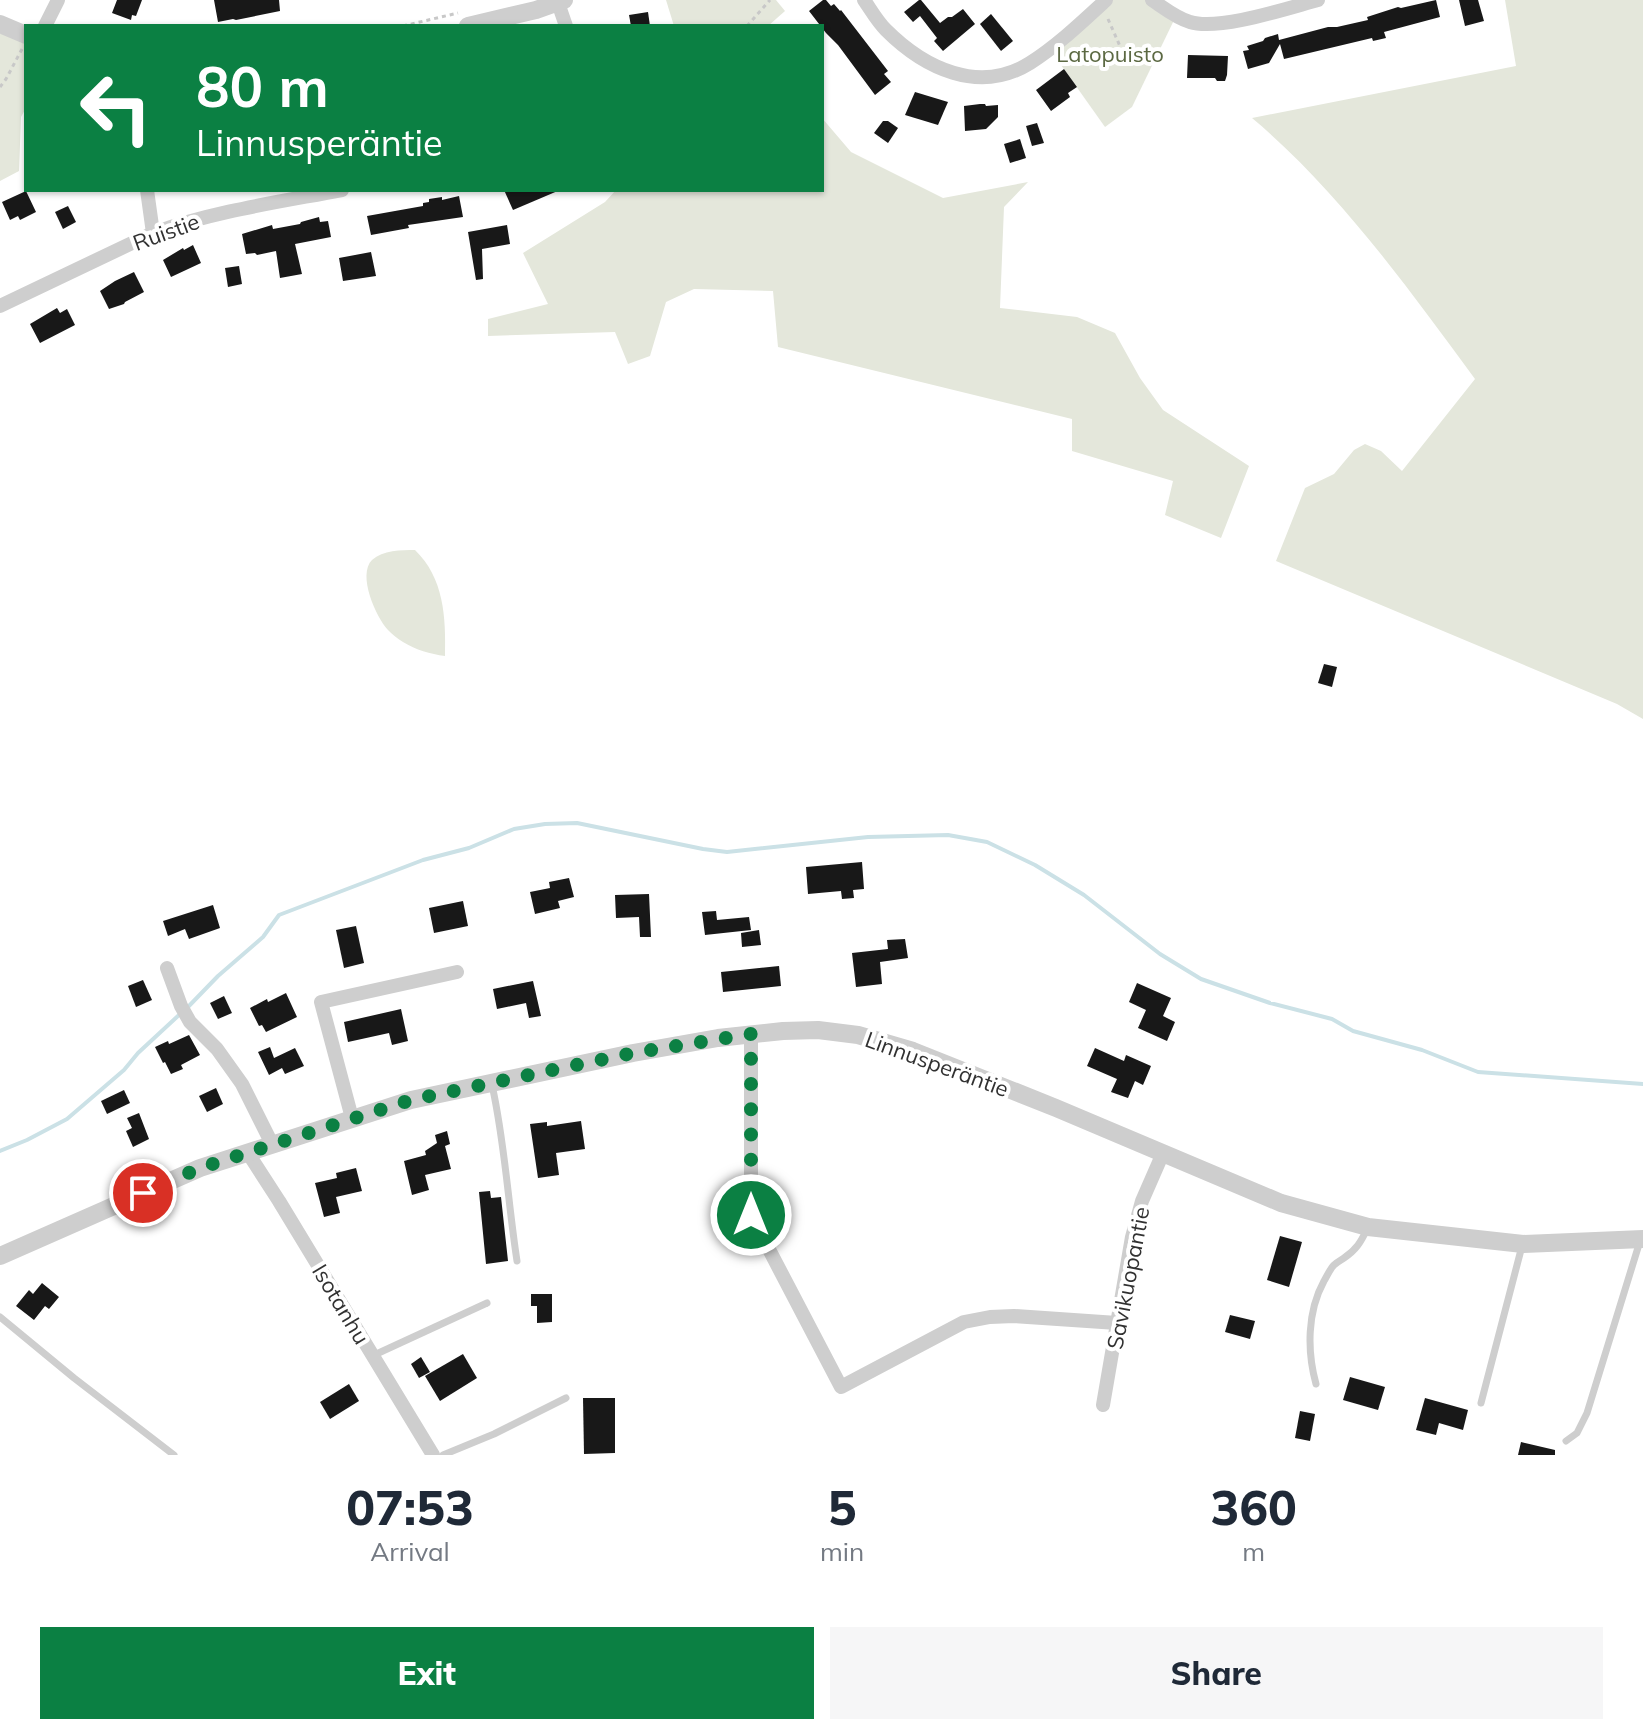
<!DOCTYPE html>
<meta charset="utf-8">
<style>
body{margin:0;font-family:Mulish,sans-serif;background:#f6f6f7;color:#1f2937;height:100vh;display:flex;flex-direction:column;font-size:30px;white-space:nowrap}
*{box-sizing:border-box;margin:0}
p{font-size:26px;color:#747a83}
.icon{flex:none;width:44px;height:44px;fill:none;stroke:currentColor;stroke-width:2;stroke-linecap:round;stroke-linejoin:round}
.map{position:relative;height:1455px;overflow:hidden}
.details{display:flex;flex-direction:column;background:#fff;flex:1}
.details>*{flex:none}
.guide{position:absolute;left:24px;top:24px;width:800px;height:168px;border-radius:0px;box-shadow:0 2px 6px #0004;background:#0b8043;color:#fff;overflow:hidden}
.pin{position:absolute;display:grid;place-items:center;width:68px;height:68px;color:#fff;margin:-34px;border:4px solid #fff;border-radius:50%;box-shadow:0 2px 8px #0007}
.me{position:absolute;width:88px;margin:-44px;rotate:0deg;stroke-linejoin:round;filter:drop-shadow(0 0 6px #0008)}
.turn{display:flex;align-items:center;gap:28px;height:168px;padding:0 40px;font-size:36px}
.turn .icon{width:104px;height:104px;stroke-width:2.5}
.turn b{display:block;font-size:56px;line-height:68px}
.eta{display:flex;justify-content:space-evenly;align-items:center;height:136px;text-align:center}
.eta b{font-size:48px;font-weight:800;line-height:56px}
.primary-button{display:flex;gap:16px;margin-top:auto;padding:16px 40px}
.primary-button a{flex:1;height:92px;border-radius:0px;background:#0b8043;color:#fff;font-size:32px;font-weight:800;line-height:92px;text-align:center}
.primary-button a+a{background:#f6f6f7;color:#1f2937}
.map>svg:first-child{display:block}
.green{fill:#e4e7db}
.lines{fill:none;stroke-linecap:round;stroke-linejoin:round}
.stream{stroke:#cbe1e6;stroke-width:4}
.building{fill:#181818}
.path{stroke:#c8c8c8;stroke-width:3;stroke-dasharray:4 4;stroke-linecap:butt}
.service{stroke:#cecece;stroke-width:7}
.minor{stroke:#cecece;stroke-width:14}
.tertiary{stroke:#cecece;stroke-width:18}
.route{stroke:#0b8043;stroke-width:14;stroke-dasharray:0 25.2}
.labels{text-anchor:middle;stroke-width:8;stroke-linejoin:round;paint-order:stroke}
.park-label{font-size:22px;fill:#5c6943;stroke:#fff}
.street-label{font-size:22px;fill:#313131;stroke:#fff}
</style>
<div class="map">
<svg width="1643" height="1455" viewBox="0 0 1643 1455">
<rect width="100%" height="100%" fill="#fff"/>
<g class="green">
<polygon points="666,0 776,0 785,11 768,26 674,26"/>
<polygon points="1106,0 1152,0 1176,16 1132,107 1105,127 1049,48"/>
<path d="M1505,0H1643V719L1617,704L1276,561L1305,488L1334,474L1354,450L1365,444L1381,451L1402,471L1475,379C1408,288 1338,190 1252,118L1516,66Z"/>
<polygon points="0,34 26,34 26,108 21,117 19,171 0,181"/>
<polygon points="822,118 851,152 943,198 1028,182 1004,207 1000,308 1077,317 1115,333 1140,378 1163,410 1249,466 1221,538 1165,515 1173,481 1072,451 1072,419 778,347 773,291 694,289 666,302 650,356 628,364 615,332 488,336 488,319 548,304 523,253 605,202 616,190 822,190"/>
<path d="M415,550C444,578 446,617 445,656C430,654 416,650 403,642C398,639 392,634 388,630C376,617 357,575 372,560C383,550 401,550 415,550Z"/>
</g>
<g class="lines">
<g class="stream">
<polyline points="187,1008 218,976 263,937 279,915 423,860 469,848 514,829 545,824 577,823 703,849 727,852 868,837 948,835 987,842 1035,865 1084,895 1160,954 1201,979 1270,1003 1332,1019 1353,1031 1422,1050 1478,1072 1643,1084"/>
<polyline points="0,1151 27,1140 67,1119 124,1070 138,1053 179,1015"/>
</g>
</g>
<g class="building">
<polygon points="117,0 142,0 136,16 132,15 131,20 112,13"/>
<polygon points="214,0 279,0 280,11 236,20 233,19 218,22"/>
<polygon points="823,0 826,0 831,6 834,4 840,11 841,10 888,71 884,74 891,82 875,95 838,45 826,33 809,11"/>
<polygon points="919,0 921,0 940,23 948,17 952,17 963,9 975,24 943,51 934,41 937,38 920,16 913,22 904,12"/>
<polygon points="1436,0 1440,17 1384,32 1386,38 1373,41 1372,38 1284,59 1280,44 1269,63 1248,69 1243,51 1249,50 1247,46 1263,41 1265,38 1278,34 1279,40 1328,27 1337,27 1368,20 1367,17 1398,7 1401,8"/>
<polygon points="1459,0 1478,0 1484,21 1465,26"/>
<polygon points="648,12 650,26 631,26 629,15"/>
<polygon points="991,14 1013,41 1001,51 980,24"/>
<polygon points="1188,55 1228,56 1227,75 1225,81 1217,81 1215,78 1187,78"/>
<polygon points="1064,69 1077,87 1068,93 1070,97 1051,111 1036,90"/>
<polygon points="915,92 948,102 938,125 905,115"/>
<polygon points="980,104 985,104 986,106 998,105 998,117 986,129 965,131 964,106"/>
<polygon points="883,121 888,121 898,128 888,143 874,133"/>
<polygon points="1037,123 1044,143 1032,146 1026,126"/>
<polygon points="1020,139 1026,158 1010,163 1004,144"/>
<polygon points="504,190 560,190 513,210"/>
<polygon points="26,191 36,212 20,220 18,216 10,220 2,202"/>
<polygon points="459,196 463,217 408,225 409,228 371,235 367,216 423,206 423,203 429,202 429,199 442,197 442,200"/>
<polygon points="68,206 76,222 63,229 55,212"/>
<polygon points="319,217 320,222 328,221 331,237 295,244 302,274 280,278 276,251 257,255 255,253 246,254 242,234 272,225 273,229 300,224 301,222"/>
<polygon points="507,225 510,244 482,249 483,279 476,280 468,232"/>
<polygon points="193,245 201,263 171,277 163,260 183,248 184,250"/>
<polygon points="371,252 376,276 343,281 339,258"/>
<polygon points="239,266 242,284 228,287 225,268"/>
<polygon points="134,272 144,292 125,302 124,304 109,309 100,291 115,281"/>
<polygon points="57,308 60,313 67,309 75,325 40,343 30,324"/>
<polygon points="1324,664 1337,667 1332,687 1318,683"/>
<polygon points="862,862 864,889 853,890 854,898 842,899 841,891 808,894 806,867"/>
<polygon points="569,878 574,897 558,901 560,908 535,914 530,892 550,888 549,882"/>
<polygon points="649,894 651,937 640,937 639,917 616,918 615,895"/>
<polygon points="463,901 468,926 434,933 429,908"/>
<polygon points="213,905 220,928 189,939 185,929 168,936 163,921"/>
<polygon points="716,911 717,920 749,917 751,930 705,935 702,912"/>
<polygon points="356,926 364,963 344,968 336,930"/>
<polygon points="759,930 761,945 742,947 741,933"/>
<polygon points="905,939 908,958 880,962 882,984 856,987 852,953 888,949 887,940"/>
<polygon points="779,966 781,986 723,992 721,972"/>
<polygon points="143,980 152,1000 136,1007 128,986"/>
<polygon points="533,981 541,1016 529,1018 526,1003 497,1009 493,989"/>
<polygon points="1137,983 1171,998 1163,1016 1175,1022 1167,1041 1138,1028 1146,1010 1129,1002"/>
<polygon points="286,993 297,1017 266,1032 262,1025 259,1026 250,1008 267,999 268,1002"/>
<polygon points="224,996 232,1013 218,1019 210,1003"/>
<polygon points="401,1009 408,1041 392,1045 389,1033 348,1042 344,1022"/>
<polygon points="189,1035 200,1055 181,1065 183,1069 171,1074 165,1062 163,1063 155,1047 168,1041 169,1044"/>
<polygon points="270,1047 274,1058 295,1048 304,1066 285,1074 282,1068 269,1075 258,1052"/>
<polygon points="1095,1048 1124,1061 1126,1055 1151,1066 1143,1085 1135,1081 1128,1098 1111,1092 1117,1079 1087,1066"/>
<polygon points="216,1088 223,1104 207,1112 199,1096"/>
<polygon points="124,1090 130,1103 107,1114 101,1101"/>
<polygon points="139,1113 149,1139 133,1147 126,1131 132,1128 127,1118"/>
<polygon points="581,1121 585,1149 556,1153 559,1175 538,1178 530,1124 547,1122 547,1126"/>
<polygon points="447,1131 450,1144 445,1146 451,1169 425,1175 429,1190 412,1195 404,1161 426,1155 425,1151 437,1143 435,1135"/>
<polygon points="356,1168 362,1191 336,1197 340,1213 324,1217 315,1183 337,1178 336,1173"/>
<polygon points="490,1191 491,1198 501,1197 508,1261 486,1264 479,1192"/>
<polygon points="1280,1236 1302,1242 1289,1287 1267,1280"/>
<polygon points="42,1283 59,1297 49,1309 45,1306 34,1320 16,1306 29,1290 33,1294"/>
<polygon points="531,1294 552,1294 552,1322 537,1323 537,1306 531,1306"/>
<polygon points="1230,1315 1255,1321 1250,1339 1225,1332"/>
<polygon points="463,1354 477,1378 440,1401 425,1376"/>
<polygon points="421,1357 430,1372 419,1378 411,1364"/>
<polygon points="1350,1377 1385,1387 1378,1410 1343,1400"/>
<polygon points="349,1384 359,1401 330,1419 320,1402"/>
<polygon points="583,1398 615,1398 615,1453 584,1454"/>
<polygon points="1425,1398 1468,1410 1463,1430 1439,1423 1436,1435 1416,1430"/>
<polygon points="1300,1411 1315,1414 1310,1441 1295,1438"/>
<polygon points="1521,1442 1555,1450 1555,1455 1518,1455"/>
</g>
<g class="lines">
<g class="path">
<polyline points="1108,19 1123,53"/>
<polyline points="403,26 458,13"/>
<polyline points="747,26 770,0"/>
<polyline points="0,87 6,79 22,49"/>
</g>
<g class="service">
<path d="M492,1085C505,1143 508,1203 517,1261"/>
<polyline points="0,1317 74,1378 174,1455"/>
<polyline points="372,1356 487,1303"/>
<path d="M1316,1384C1307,1351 1307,1312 1324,1281C1327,1276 1330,1269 1334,1265C1337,1262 1341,1260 1344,1258C1356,1250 1361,1242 1367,1229"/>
<polyline points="1481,1403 1522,1246"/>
<polyline points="1566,1441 1577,1433 1587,1413 1640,1241"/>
<polyline points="443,1455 494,1434 566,1398"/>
</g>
<g class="minor">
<polyline points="557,0 566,26"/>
<path d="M864,0C871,10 877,21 886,30C924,68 979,95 1030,63C1057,46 1082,22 1106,0"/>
<path d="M1152,0C1164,8 1176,18 1190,22C1219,31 1288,8 1318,0"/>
<polyline points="45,26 58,0"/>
<polyline points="147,190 153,233"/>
<path d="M0,306L153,233C215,211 279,202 342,190"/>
<polyline points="167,968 181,1006 190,1022 217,1049 242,1084 272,1144"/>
<polyline points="751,1034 751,1215 841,1387 964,1322 990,1317 1014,1316 1117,1323"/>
<polyline points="352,1118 321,1002 457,972"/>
<polyline points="248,1153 279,1201 433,1455"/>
<polyline points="1103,1405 1132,1237 1142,1201 1163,1153"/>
</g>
<g class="tertiary">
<polyline points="0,24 26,35"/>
<polyline points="468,26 536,10 564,0"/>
<polyline points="0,1256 200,1168 411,1100 633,1053 718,1038 783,1031 818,1030 858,1035 913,1051 1056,1108 1281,1203 1368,1227 1523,1244 1643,1239"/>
</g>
</g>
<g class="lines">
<polyline class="route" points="143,1193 200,1168 411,1100 633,1053 751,1034 751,1215"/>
</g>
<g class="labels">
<g class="park-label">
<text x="1110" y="62">Latopuisto</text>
</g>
<g class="street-label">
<text transform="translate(166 232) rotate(-20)" y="8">Ruistie</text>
<text transform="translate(937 1064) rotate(20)" y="8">Linnusperäntie</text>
<text transform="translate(1128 1278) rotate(-79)" y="8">Savikuopantie</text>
<text transform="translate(341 1304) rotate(59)" y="8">Isotanhu</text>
</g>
</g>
</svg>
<div class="pin" style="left:143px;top:1193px;background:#d93025"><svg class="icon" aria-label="arrive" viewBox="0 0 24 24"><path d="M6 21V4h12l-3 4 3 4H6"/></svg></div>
<svg class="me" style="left:751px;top:1215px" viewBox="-20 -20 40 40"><circle r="17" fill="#0b8043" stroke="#fff" stroke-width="3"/><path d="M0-11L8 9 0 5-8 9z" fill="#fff"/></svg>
<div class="guide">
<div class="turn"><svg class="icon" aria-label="left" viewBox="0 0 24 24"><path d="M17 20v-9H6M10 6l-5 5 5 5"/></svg><div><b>80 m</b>Linnusperäntie</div></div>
</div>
</div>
<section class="details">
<div class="eta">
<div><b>07:53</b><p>Arrival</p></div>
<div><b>5</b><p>min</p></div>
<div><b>360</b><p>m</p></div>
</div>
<div class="primary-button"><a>Exit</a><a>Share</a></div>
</section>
